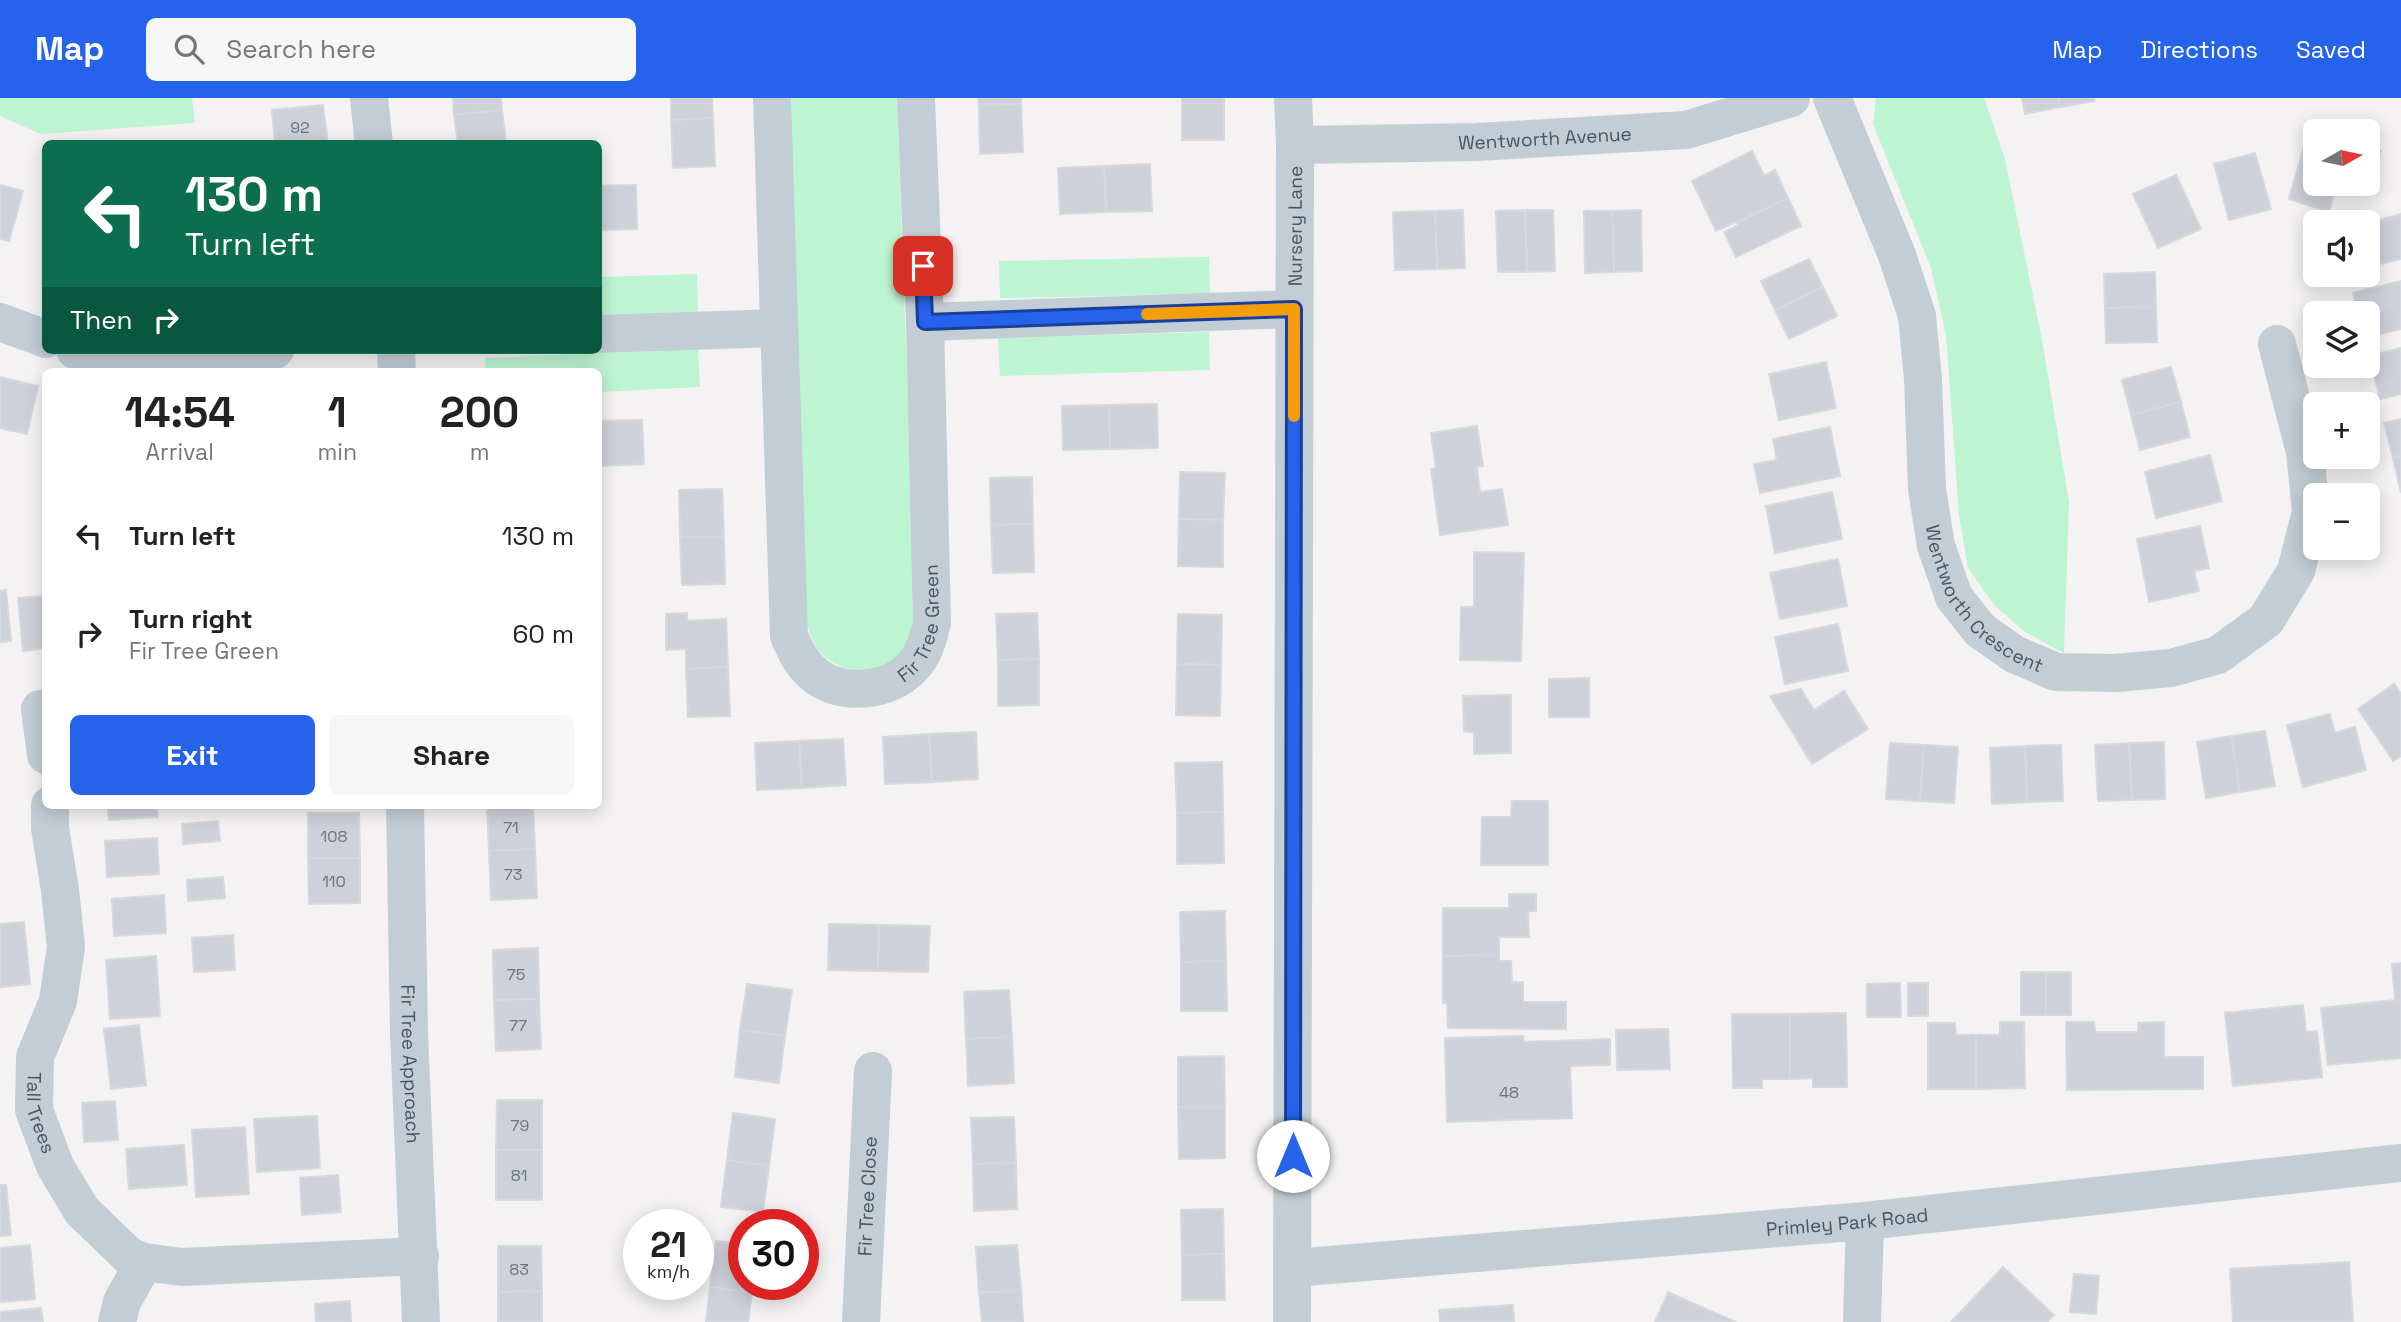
<!DOCTYPE html>
<meta charset="utf-8">
<style>
body{margin:0;font-family:"Space Grotesk",sans-serif;background:#f6f6f6;color:#222;height:100vh;display:flex;flex-direction:column;font-size:26px;white-space:nowrap}
*{box-sizing:border-box;margin:0}
p{font-size:23px;color:#767676}
.icon{flex:none;width:38px;height:38px;fill:none;stroke:currentColor;stroke-width:2;stroke-linecap:round;stroke-linejoin:round}
.map{position:relative;flex:1;overflow:hidden}
.drawer{position:absolute;left:42px;top:270px;width:560px;height:441px;display:flex;flex-direction:column;background:#fff;border-radius:10px;box-shadow:0 4px 18px #0003}
.drawer>*{flex:none}
.banner{position:absolute;left:42px;top:42px;width:560px;height:214px;border-radius:10px;box-shadow:0 4px 18px #0003;background:#0b6e4f;color:#fff;overflow:hidden}
.needle{width:46px;rotate:81deg}
.buttons{position:absolute;left:2303px;top:21px;display:grid;gap:14px}
.buttons a{display:grid;place-items:center;width:77px;height:77px;border-radius:10px;background:#fff;box-shadow:0 4px 18px #0003;font-size:35px}
.speed{position:absolute;left:623px;top:1111px;display:flex;gap:14px;font-size:35px;font-weight:700;text-align:center}
.speed>*{display:grid;place-content:center;width:91px;height:91px;border-radius:50%;background:#fff;box-shadow:0 4px 18px #0003;line-height:1}
.speed small{font-size:18px;font-weight:400}
.speed .limit{border:10px solid #d22;background:#fff;color:#111}
.pin{position:absolute;display:grid;place-items:center;width:60px;height:60px;color:#fff;margin:-30px;border-radius:14px;box-shadow:0 4px 10px #0006}
.me{position:absolute;width:77px;margin:-38px;rotate:0deg;stroke-linejoin:round;filter:drop-shadow(0 0 5px #0008)}
.turn{display:flex;align-items:center;gap:24px;height:147px;padding:0 28px;font-size:32px}
.turn .icon{width:91px;height:91px;stroke-width:2.5}
.turn b{display:block;font-size:49px;line-height:60px}
.then{display:flex;align-items:center;height:66px;padding:0 28px;background:#0003;gap:14px;font-size:26px}
.eta{display:flex;justify-content:space-evenly;align-items:center;height:119px;text-align:center}
.eta b{font-size:42px;font-weight:700;line-height:49px}
.button{display:flex;gap:14px;margin-top:auto;padding:14px 28px}
.button a{flex:1;height:80px;border-radius:10px;background:#2563eb;color:#fff;font-size:28px;font-weight:700;line-height:80px;text-align:center}
.button a+a{background:#f6f6f6;color:#222}
ul{padding:0;list-style:none}
li{display:flex;align-items:center;gap:21px;height:98px;padding:0 28px}
li div{flex:1}
li b{display:block;font-size:26px}
li em{font-style:normal}
header{display:flex;align-items:center;gap:42px;box-sizing:border-box;height:98px;padding:0 35px;background:#2563eb;color:#fff}
header strong{font-size:33px}
nav{display:flex;gap:38px;margin-inline-start:auto;font-size:24px}
.search{width:490px;height:63px;background:#f6f6f6;display:flex;align-items:center;gap:18px;box-sizing:border-box;padding:0 24px;border-radius:10px;color:#767676;font-size:26px}
.map>svg:first-child{display:block}
.green{fill:#bdf5d2}
.building{fill:#ced1d8;stroke:#d5d8de;stroke-width:2}
.lines{fill:none;stroke-linecap:round;stroke-linejoin:round}
.minor{stroke:#c2cdd5;stroke-width:38}
.route-casing{stroke:#184099;stroke-width:18}
.route{stroke:#2563eb;stroke-width:12}
.slow{stroke:#f59e0b;stroke-width:12}
.labels{text-anchor:middle;stroke-width:5;stroke-linejoin:round;paint-order:stroke}
.number-label{font-size:16px;fill:#697580}
.street-label{font-size:19px;fill:#475662;stroke:#fff}
</style>
<header>
<strong>Map</strong>
<div class="search"><svg class="icon" aria-label="search" viewBox="0 0 24 24"><circle cx="10" cy="10" r="6"/><path d="M15 15l6 6"/></svg>Search here</div>
<nav><a>Map</a><a>Directions</a><a>Saved</a></nav>
</header>
<div class="map">
<svg width="2401" height="1224" viewBox="0 0 2401 1224">
<rect width="100%" height="100%" fill="#f4f2f2"/>
<g class="green">
<polygon points="0,0 192,0 195,25 41,36 0,18"/>
<path d="M790,0H897L916,521C912,531 908,547 900,555C880,578 844,577 822,556C813,547 810,535 806,523Z"/>
<polygon points="1876,0 1984,0 2005,61 2042,242 2069,404 2064,555 2025,534 1995,508 1968,470 1959,417 1946,237 1931,170 1873,26"/>
<polygon points="1209,159 1210,196 1000,200 999,163"/>
<polygon points="697,176 698,216 599,219 598,179"/>
<polygon points="1209,234 1210,272 1000,278 998,240"/>
<polygon points="698,251 700,289 599,294 598,273 486,273 485,260"/>
</g>
<g class="building">
<polygon points="453,0 501,0 502,12 454,17"/>
<polygon points="671,0 712,0 713,20 671,22"/>
<polygon points="978,0 1021,0 1021,6 979,8"/>
<rect x="1182" y="0" width="42" height="42"/>
<polygon points="2022,0 2058,0 2060,9 2025,16"/>
<polygon points="2058,0 2094,0 2095,3 2060,9"/>
<polygon points="1021,6 1023,54 980,56 979,8"/>
<polygon points="323,7 328,46 275,46 272,12"/>
<polygon points="502,12 506,46 458,46 454,17"/>
<polygon points="713,20 715,68 673,70 671,22"/>
<polygon points="2309,31 2316,33 2315,86 2355,86 2351,91 2337,86 2329,114 2289,101"/>
<polygon points="2368,49 2381,53 2368,69"/>
<polygon points="1752,53 1764,78 1775,72 1788,100 1716,133 1692,83"/>
<polygon points="2255,55 2271,111 2229,122 2214,66"/>
<polygon points="1150,66 1152,113 1106,114 1104,68"/>
<polygon points="1104,68 1106,114 1060,116 1058,70"/>
<polygon points="2176,77 2201,131 2158,150 2133,96"/>
<polygon points="0,87 23,93 9,143 0,141"/>
<polygon points="636,87 637,131 598,132 598,88"/>
<polygon points="1788,100 1801,128 1736,159 1724,134 1739,127 1737,125"/>
<polygon points="1463,112 1465,170 1437,171 1435,113"/>
<polygon points="1525,112 1553,112 1555,173 1527,174"/>
<polygon points="1525,112 1527,174 1498,174 1496,113"/>
<polygon points="1641,112 1642,173 1614,174 1612,113"/>
<polygon points="1435,113 1437,171 1395,172 1393,114"/>
<polygon points="1584,113 1612,113 1614,174 1585,175"/>
<polygon points="2401,116 2401,161 2368,169 2368,125"/>
<polygon points="1809,161 1823,189 1775,212 1761,183"/>
<polygon points="2155,174 2156,209 2105,210 2104,176"/>
<polygon points="2401,183 2401,231 2368,239 2368,215 2358,215 2353,195"/>
<polygon points="1823,189 1837,218 1789,241 1775,212"/>
<polygon points="2156,209 2157,244 2106,245 2105,210"/>
<polygon points="2401,250 2401,296 2380,301 2369,258"/>
<polygon points="1826,264 1836,310 1779,322 1769,276"/>
<polygon points="2171,269 2181,304 2131,317 2122,282"/>
<polygon points="0,279 38,288 27,336 0,330"/>
<polygon points="2181,304 2190,339 2140,352 2131,317"/>
<polygon points="1157,306 1158,350 1110,351 1109,307"/>
<polygon points="1109,307 1110,351 1063,352 1062,308"/>
<polygon points="2401,321 2401,358 2393,360 2384,325"/>
<polygon points="642,322 644,366 599,368 598,323"/>
<polygon points="1477,328 1483,368 1477,369 1480,394 1502,391 1508,427 1440,437 1431,371 1436,370 1431,335"/>
<polygon points="1830,329 1840,378 1760,395 1754,366 1777,362 1773,341"/>
<polygon points="2210,357 2222,403 2156,420 2145,374"/>
<polygon points="2401,358 2401,395 2393,360"/>
<polygon points="1180,374 1225,375 1223,422 1179,421"/>
<polygon points="1032,379 1033,426 991,427 990,380"/>
<polygon points="722,391 724,439 680,439 679,392"/>
<polygon points="1832,394 1842,441 1775,455 1766,408"/>
<polygon points="1179,421 1223,422 1223,469 1178,468"/>
<polygon points="1033,426 1034,474 993,475 991,427"/>
<polygon points="2200,428 2209,470 2194,473 2199,493 2149,504 2137,441"/>
<polygon points="680,439 724,439 725,486 682,487"/>
<polygon points="1474,454 1524,455 1521,563 1460,562 1461,509 1474,509"/>
<polygon points="1838,461 1847,508 1780,521 1770,475"/>
<polygon points="6,492 11,543 0,544 0,493"/>
<polygon points="46,498 46,550 23,553 18,500"/>
<polygon points="687,515 687,523 726,521 728,569 686,571 686,551 666,552 666,516"/>
<polygon points="1037,515 1039,561 998,562 996,516"/>
<polygon points="1178,516 1222,517 1221,567 1177,566"/>
<polygon points="1838,526 1848,573 1785,586 1775,539"/>
<polygon points="1039,561 1039,607 998,608 998,562"/>
<polygon points="1177,566 1221,567 1220,618 1176,617"/>
<polygon points="728,569 730,618 688,619 686,571"/>
<polygon points="1589,580 1589,619 1549,619 1549,581"/>
<polygon points="2394,586 2401,596 2401,658 2393,663 2358,611"/>
<polygon points="1801,591 1814,612 1844,593 1868,631 1812,666 1770,598"/>
<polygon points="1511,597 1511,655 1474,656 1474,634 1464,633 1463,598"/>
<polygon points="2330,616 2335,635 2355,629 2366,672 2303,689 2287,627"/>
<polygon points="2265,633 2275,688 2240,694 2231,638"/>
<polygon points="976,634 978,681 932,684 929,636"/>
<polygon points="929,636 932,684 885,686 883,639"/>
<polygon points="2231,638 2240,694 2206,700 2197,644"/>
<polygon points="843,641 846,687 802,690 799,643"/>
<polygon points="799,643 802,690 757,692 755,645"/>
<polygon points="2164,644 2165,701 2132,702 2129,645"/>
<polygon points="1890,645 1924,647 1920,703 1886,701"/>
<polygon points="2129,645 2132,702 2098,703 2095,647"/>
<polygon points="1924,647 1958,649 1954,705 1920,703"/>
<polygon points="2061,647 2063,703 2027,704 2025,648"/>
<polygon points="2025,648 2027,704 1992,706 1990,650"/>
<polygon points="1222,664 1223,714 1177,715 1175,665"/>
<polygon points="1512,703 1548,703 1548,767 1481,767 1482,719 1511,719"/>
<polygon points="107,707 157,707 158,719 109,722"/>
<polygon points="487,707 533,707 535,751 489,753"/>
<polygon points="1223,714 1224,765 1177,766 1177,715"/>
<polygon points="308,715 359,715 360,760 308,760"/>
<polygon points="218,723 220,743 183,746 182,726"/>
<polygon points="157,740 159,776 107,779 105,743"/>
<polygon points="535,751 537,800 491,802 489,753"/>
<polygon points="308,760 360,760 360,805 309,806"/>
<polygon points="223,779 225,800 188,803 187,782"/>
<polygon points="1509,796 1536,796 1536,813 1528,813 1529,839 1499,839 1499,857 1443,858 1443,810 1509,810"/>
<polygon points="164,797 166,835 114,838 112,801"/>
<polygon points="1225,813 1226,863 1181,864 1180,814"/>
<polygon points="24,824 30,886 0,889 0,826"/>
<polygon points="829,826 879,827 878,873 828,872"/>
<polygon points="879,827 930,828 928,874 878,873"/>
<polygon points="233,837 235,872 194,874 192,840"/>
<polygon points="538,850 539,901 494,902 493,852"/>
<polygon points="1499,857 1499,863 1511,863 1512,884 1523,884 1523,904 1566,904 1566,931 1448,930 1447,905 1443,905 1443,858"/>
<polygon points="156,858 160,918 110,921 106,862"/>
<polygon points="1226,863 1227,913 1181,913 1181,864"/>
<polygon points="2401,865 2401,960 2328,967 2321,910 2395,902 2392,866"/>
<rect x="2021" y="874" width="25" height="43"/>
<rect x="2046" y="874" width="25" height="43"/>
<polygon points="1900,885 1901,919 1867,919 1867,886"/>
<rect x="1908" y="885" width="20" height="33"/>
<polygon points="747,886 792,892 785,938 740,932"/>
<polygon points="1009,892 1012,939 966,941 964,894"/>
<polygon points="539,901 541,951 496,953 494,902"/>
<polygon points="2303,907 2306,934 2317,933 2322,979 2233,988 2225,915"/>
<polygon points="1846,915 1847,989 1813,989 1813,980 1790,981 1790,916"/>
<polygon points="1732,916 1790,916 1790,981 1762,981 1762,990 1733,990"/>
<polygon points="2000,924 2024,924 2025,990 1976,991 1976,937 2000,937"/>
<polygon points="2066,924 2094,924 2095,934 2138,934 2138,925 2164,924 2164,959 2203,959 2203,991 2067,992"/>
<polygon points="1928,925 1955,925 1956,937 1976,937 1976,991 1928,991"/>
<polygon points="139,927 146,987 111,991 104,931"/>
<polygon points="1668,931 1670,971 1617,972 1616,932"/>
<polygon points="740,932 785,938 779,985 735,979"/>
<polygon points="1523,938 1524,944 1610,941 1610,967 1570,968 1572,1020 1447,1024 1445,940"/>
<polygon points="1012,939 1014,985 968,988 966,941"/>
<polygon points="1224,958 1225,1009 1178,1009 1178,959"/>
<polygon points="497,1002 542,1002 542,1052 496,1052"/>
<polygon points="115,1003 118,1042 84,1044 82,1005"/>
<polygon points="1178,1009 1225,1009 1225,1060 1179,1061"/>
<polygon points="733,1015 775,1021 769,1068 727,1062"/>
<polygon points="317,1018 320,1070 257,1074 254,1021"/>
<polygon points="1014,1019 1016,1065 973,1066 971,1020"/>
<polygon points="245,1029 249,1096 196,1099 192,1032"/>
<polygon points="184,1047 187,1087 129,1091 126,1051"/>
<rect x="496" y="1052" width="46" height="50"/>
<polygon points="727,1062 769,1068 763,1114 721,1109"/>
<polygon points="1016,1065 1017,1111 974,1113 973,1066"/>
<polygon points="338,1077 341,1114 302,1117 300,1080"/>
<polygon points="0,1087 6,1087 11,1137 0,1138"/>
<polygon points="1223,1111 1224,1156 1182,1157 1181,1112"/>
<polygon points="716,1143 744,1146 744,1186 753,1186 752,1195 710,1189"/>
<polygon points="30,1147 35,1201 0,1204 0,1150"/>
<polygon points="1017,1147 1021,1192 979,1195 976,1149"/>
<polygon points="498,1148 541,1148 542,1193 498,1194"/>
<polygon points="1224,1156 1225,1202 1182,1202 1182,1157"/>
<polygon points="2349,1164 2353,1224 2233,1224 2230,1171"/>
<polygon points="2003,1169 2054,1217 2047,1224 1951,1224"/>
<polygon points="2074,1176 2099,1178 2096,1216 2070,1214"/>
<polygon points="710,1189 752,1195 748,1224 706,1224"/>
<polygon points="1021,1192 1023,1224 982,1224 979,1195"/>
<polygon points="542,1193 542,1224 498,1224 498,1194"/>
<polygon points="1668,1194 1715,1215 1711,1224 1655,1224"/>
<polygon points="350,1203 351,1224 316,1224 315,1206"/>
<polygon points="1513,1207 1514,1224 1440,1224 1439,1212"/>
<polygon points="41,1210 43,1224 0,1224 0,1214"/>
<polygon points="1715,1215 1736,1224 1711,1224"/>
</g>
<g class="lines">
<g class="minor">
<polyline points="369,0 374,46"/>
<path id="s1" d="M772,0L789,538C796,554 802,567 816,578C844,598 889,594 912,569C924,557 928,541 932,525L925,224L916,0"/>
<path id="s2" d="M1832,0L1897,157L1917,218L1923,281L1927,391L1936,448L1954,499L1980,532L2014,556L2056,574L2116,575L2171,570L2218,557L2266,522L2296,473L2311,414L2305,354L2277,246"/>
<path id="s3" d="M1295,47L1477,44L1686,32L1791,0"/>
<polyline points="0,224 46,241"/>
<polyline points="925,224 1294,211"/>
<polyline points="598,236 779,230"/>
<polyline points="75,252 111,265 275,252"/>
<polyline points="396,252 397,273"/>
<polyline points="40,611 46,657"/>
<path id="s4" d="M50,707V730L60,792L66,849L58,903L35,959L34,1012L55,1068L82,1113L129,1158L144,1164L182,1169L420,1158"/>
<path id="s5" d="M405,707L409,934L421,1224"/>
<path id="s6" d="M1293,1170L1865,1123L2401,1065"/>
<polyline points="117,1224 122,1204 144,1164"/>
<path id="s7" d="M861,1224L873,973"/>
<path id="s8" d="M1292,1224L1295,47L1293,0"/>
<polyline points="1862,1224 1865,1123"/>
</g>
</g>
<g class="lines">
<defs>
<polyline id="route" points="923,168 925,224 1294,211 1293,1058"/>
</defs>
<use href="#route" class="route-casing"/>
<use href="#route" class="route"/>
<polyline class="slow" points="1147,216 1294,211 1294,318"/>
</g>
<g class="labels">
<g class="number-label">
<text x="300" y="35">92</text>
<text x="511" y="735">71</text>
<text x="334" y="744">108</text>
<text x="513" y="782">73</text>
<text x="334" y="789">110</text>
<text x="516" y="882">75</text>
<text x="518" y="933">77</text>
<text x="1509" y="1000">48</text>
<text x="520" y="1033">79</text>
<text x="519" y="1083">81</text>
<text x="519" y="1177">83</text>
</g>
<g class="street-label">
<text dy="7" stroke="none"><textPath href="#s3" startOffset="250">Wentworth Avenue</textPath></text>
<text dy="7" stroke="none"><textPath href="#s8" startOffset="1096">Nursery Lane</textPath></text>
<text dy="7" stroke="none"><textPath href="#s2" startOffset="539">Wentworth Crescent</textPath></text>
<text dy="7" stroke="none"><textPath href="#s1" startOffset="737">Fir Tree Green</textPath></text>
<text dy="7" stroke="none"><textPath href="#s5" startOffset="259">Fir Tree Approach</textPath></text>
<text dy="7" stroke="none"><textPath href="#s4" startOffset="315">Tall Trees</textPath></text>
<text dy="7" stroke="none"><textPath href="#s7" startOffset="126">Fir Tree Close</textPath></text>
<text dy="7" stroke="none"><textPath href="#s6" startOffset="556">Primley Park Road</textPath></text>
</g>
</g>
</svg>
<div class="buttons">
<a><svg class="needle" viewBox="-14 -14 28 28"><path d="M0-13l5 13h-10z" fill="#e53935"/><path d="M0 13l5-13h-10z" fill="#767676"/></svg></a>
<a><svg class="icon" aria-label="sound" viewBox="0 0 24 24"><path d="M4 9h4l5-4v14l-5-4H4zM17 9q2 3 0 6"/></svg></a>
<a><svg class="icon" aria-label="layers" viewBox="0 0 24 24"><path d="M12 4l9 5-9 5-9-5zM3 14l9 5 9-5"/></svg></a>
<a>+</a>
<a>−</a>
</div>
<div class="speed"><div>21<small>km/h</small></div><div class="limit">30</div></div>
<div class="pin" style="left:923px;top:168px;background:#d93025"><svg class="icon" aria-label="arrive" viewBox="0 0 24 24"><path d="M6 21V4h12l-3 4 3 4H6"/></svg></div>
<svg class="me" style="left:1293px;top:1058px" viewBox="-20 -20 40 40"><circle r="19" fill="#fff"/><path d="M0-13L10 11 0 6-10 11z" fill="#2563eb"/></svg>
<div class="banner">
<div class="turn"><svg class="icon" aria-label="left" viewBox="0 0 24 24"><path d="M17 20v-9H6M10 6l-5 5 5 5"/></svg><div><b>130 m</b>Turn left</div></div>
<div class="then">Then<svg class="icon" aria-label="right" viewBox="0 0 24 24"><path d="M7 20v-9h11M14 6l5 5-5 5"/></svg></div>
</div>
<section class="drawer">
<div class="eta">
<div><b>14:54</b><p>Arrival</p></div>
<div><b>1</b><p>min</p></div>
<div><b>200</b><p>m</p></div>
</div>
<ul>
<li><svg class="icon" aria-label="left" viewBox="0 0 24 24"><path d="M17 20v-9H6M10 6l-5 5 5 5"/></svg><div><b>Turn left</b></div><em>130 m</em></li>
<li><svg class="icon" aria-label="right" viewBox="0 0 24 24"><path d="M7 20v-9h11M14 6l5 5-5 5"/></svg><div><b>Turn right</b><p>Fir Tree Green</p></div><em>60 m</em></li>
</ul>
<div class="button"><a>Exit</a><a>Share</a></div>
</section>
</div>
